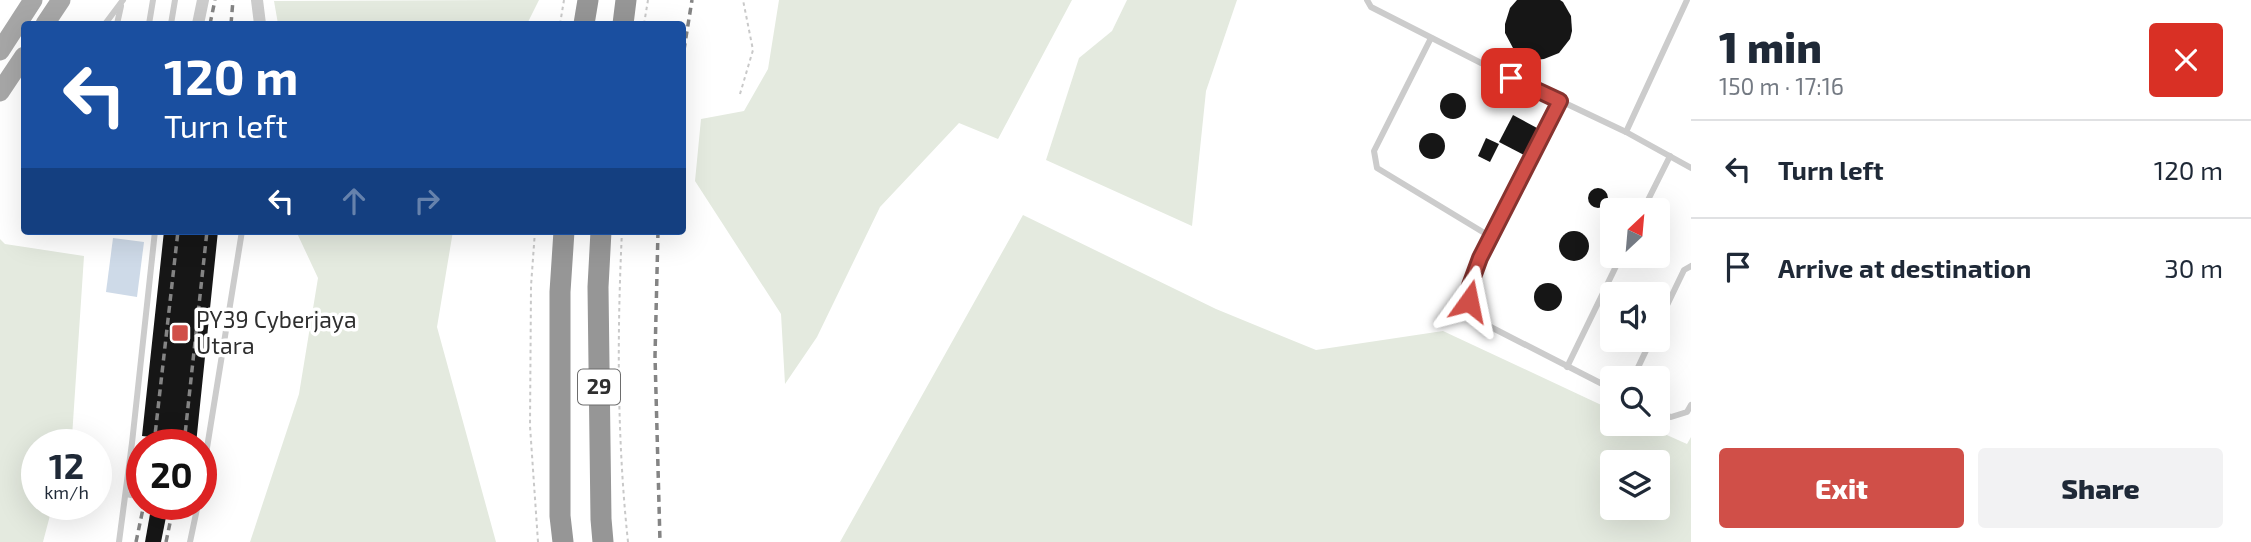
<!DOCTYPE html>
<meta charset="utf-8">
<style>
body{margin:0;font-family:"Exo 2",sans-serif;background:#f2f2f3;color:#1f2937;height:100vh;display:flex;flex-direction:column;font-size:26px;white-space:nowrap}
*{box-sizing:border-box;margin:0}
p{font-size:23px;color:#747a83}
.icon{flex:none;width:38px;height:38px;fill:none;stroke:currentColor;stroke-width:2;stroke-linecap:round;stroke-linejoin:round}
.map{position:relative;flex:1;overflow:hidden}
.panel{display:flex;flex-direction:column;background:#fff;width:560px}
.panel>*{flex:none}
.guide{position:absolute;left:21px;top:21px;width:665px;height:214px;border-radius:7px;box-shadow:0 7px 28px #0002;background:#1a4fa0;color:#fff;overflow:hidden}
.needle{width:46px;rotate:26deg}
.controls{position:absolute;left:1600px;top:198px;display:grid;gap:14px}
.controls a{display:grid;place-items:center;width:70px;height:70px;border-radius:7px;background:#fff;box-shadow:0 7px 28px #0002;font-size:35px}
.speed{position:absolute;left:21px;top:429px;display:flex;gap:14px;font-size:35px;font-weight:700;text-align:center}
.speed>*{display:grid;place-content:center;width:91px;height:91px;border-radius:50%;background:#fff;box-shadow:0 7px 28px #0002;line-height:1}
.speed small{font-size:18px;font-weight:400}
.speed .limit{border:10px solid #d22;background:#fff;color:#111}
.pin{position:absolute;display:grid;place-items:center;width:60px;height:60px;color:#fff;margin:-30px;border-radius:14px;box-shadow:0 4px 10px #0006}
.me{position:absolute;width:77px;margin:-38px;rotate:12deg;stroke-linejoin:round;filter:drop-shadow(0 0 5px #0008)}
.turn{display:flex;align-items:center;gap:24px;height:147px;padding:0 28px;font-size:32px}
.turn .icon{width:91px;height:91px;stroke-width:2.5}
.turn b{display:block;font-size:49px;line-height:60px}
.lanes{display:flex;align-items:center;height:66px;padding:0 28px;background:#0003;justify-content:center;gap:35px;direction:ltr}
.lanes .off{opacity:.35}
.round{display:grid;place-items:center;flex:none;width:74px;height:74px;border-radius:7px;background:#f2f2f3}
.summary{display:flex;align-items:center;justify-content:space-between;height:119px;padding:0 28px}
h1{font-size:42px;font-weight:800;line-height:52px}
.cta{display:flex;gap:14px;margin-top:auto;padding:14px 28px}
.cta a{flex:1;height:80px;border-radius:7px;background:#d04f48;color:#fff;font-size:28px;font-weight:800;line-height:80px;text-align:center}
.cta a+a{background:#f2f2f3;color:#1f2937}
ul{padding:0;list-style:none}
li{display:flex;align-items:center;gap:21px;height:98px;padding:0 28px;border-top:2px solid #e0e1e3}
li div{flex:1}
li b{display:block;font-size:26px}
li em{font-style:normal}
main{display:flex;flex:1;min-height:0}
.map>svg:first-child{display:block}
.green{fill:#e4eadf;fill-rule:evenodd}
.water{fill:#cedae8}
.building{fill:#161616}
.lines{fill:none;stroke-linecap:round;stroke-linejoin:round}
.path{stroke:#c9c9c9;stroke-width:2;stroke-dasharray:3.5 3.5;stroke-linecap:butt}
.lane{stroke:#ccc;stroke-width:6}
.street{stroke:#ccc;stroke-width:12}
.primary{stroke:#a7a7a7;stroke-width:19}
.highway{stroke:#969696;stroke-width:21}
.rail{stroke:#848484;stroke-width:3.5;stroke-dasharray:7 5;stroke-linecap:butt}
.route-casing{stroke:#87332f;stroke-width:18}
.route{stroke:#d04f48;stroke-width:12}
.poi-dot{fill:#d04f48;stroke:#fff;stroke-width:2.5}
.labels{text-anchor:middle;stroke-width:7;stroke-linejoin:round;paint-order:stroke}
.shield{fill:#fff;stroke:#6d6d6d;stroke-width:2}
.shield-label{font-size:21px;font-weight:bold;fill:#2f2f2f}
.poi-label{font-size:23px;fill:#2f2f2f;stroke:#fff;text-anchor:start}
</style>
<main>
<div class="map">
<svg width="1691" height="542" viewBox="0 0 1691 542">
<rect width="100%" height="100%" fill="#fff"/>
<g class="green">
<polygon points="539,0 527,24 278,24 274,1"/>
<polygon points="779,0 1072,0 998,139 959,123 880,207 817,337 785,384 781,314 695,181 701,119 744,111 768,69"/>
<polygon points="1127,0 1237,0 1206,91 1192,226 1046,160 1079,58 1112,31"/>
<path d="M1023,215L1216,309L1316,350L1443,331L1612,410V424H1642L1687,444L1691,437V542H840ZM1612,462H1657V508H1612Z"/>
<polygon points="296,231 453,231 437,327 496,542 250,542 299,394 318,278"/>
<polygon points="0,239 5,244 84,256 72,437 70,444 37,444 37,504 53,504 43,542 0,542"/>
</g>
<polygon class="water" points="113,238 144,242 137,297 106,292"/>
<g class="building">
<polygon points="1517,0 1560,0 1563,2 1571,16 1572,31 1570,39 1559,53 1544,59 1535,60 1519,54 1513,48 1505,33 1505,24 1510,8"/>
<circle cx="1453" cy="106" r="13"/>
<polygon points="1513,115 1537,128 1524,155 1499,142"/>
<circle cx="1432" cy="146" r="13"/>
<polygon points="1486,138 1499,144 1490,162 1478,156"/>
<circle cx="1598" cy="198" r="10"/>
<circle cx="1574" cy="246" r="15"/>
<polygon points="164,231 218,231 196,444 158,444 159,438 142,436"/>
<circle cx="1548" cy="297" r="14"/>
<polygon points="150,514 166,517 161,542 145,542"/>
</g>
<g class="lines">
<g class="path">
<polyline points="560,24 564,0"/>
<polyline points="644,24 648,0"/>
<polyline points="740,94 753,50 743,0"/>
<polyline points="535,231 531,286 530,426 538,542"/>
<path d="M622,231C617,334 617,439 628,542"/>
</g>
<g class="lane">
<polyline points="1367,0 1371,7 1487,66 1626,132"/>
<polyline points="1687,0 1626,132 1691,168"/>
<polyline points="105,24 123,0"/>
<polyline points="117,24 121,6"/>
<polyline points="149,24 153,0"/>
<polyline points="171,24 175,0"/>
<polyline points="1431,38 1374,151 1377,168 1491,237"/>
<polyline points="1560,101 1480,258 1469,288 1469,301 1481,322 1612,389"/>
<polyline points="1643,210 1670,156"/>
<polyline points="1657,326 1684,270 1691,266"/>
<polyline points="1567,367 1621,256"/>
<polyline points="1633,378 1651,340"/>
<polyline points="1657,412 1671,417 1687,412 1691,405"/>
<polyline points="201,485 242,231"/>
<polyline points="126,494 142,497"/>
<polyline points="176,504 197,508"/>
<polyline points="119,542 132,443 155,231"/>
<polyline points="190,542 198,504"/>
</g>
<g class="street">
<polyline points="257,0 260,24"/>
<polyline points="198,24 203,0"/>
</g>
<g class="primary">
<polyline points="45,24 61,0"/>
<polyline points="0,51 33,0"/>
<polyline points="0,92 24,56"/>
</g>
<g class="highway">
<polyline points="584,24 588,0"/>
<polyline points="623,24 626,0"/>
<polyline points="601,231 598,287 601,519 603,542"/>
<polyline points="563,542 560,516 560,292 564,231"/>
</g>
<g class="rail">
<polyline points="210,24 215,0"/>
<polyline points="231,24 233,0"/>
<polyline points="682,62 692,0"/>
<polyline points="658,231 655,356 660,542"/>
<polyline points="154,444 178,231"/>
<polyline points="184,444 207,231"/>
<polyline points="136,542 144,504"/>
<polyline points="166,542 174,504"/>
</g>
</g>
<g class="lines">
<defs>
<polyline id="route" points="1469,301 1469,288 1480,258 1560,101 1511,78"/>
</defs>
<use href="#route" class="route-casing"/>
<use href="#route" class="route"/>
</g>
<rect class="poi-dot" x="171" y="324" width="18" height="18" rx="3.5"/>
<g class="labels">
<rect class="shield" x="578" y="369.5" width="42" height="35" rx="5"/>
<g class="shield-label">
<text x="599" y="394">29</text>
</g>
<g class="poi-label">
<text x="196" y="328">PY39 Cyberjaya<tspan x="196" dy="26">Utara</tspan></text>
</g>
</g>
</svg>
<div class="controls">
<a><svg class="needle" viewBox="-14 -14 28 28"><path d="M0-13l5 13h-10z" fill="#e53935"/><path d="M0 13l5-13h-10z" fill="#747a83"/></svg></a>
<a><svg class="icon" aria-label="sound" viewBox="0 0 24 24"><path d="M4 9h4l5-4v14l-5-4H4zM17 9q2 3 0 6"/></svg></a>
<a><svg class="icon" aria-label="search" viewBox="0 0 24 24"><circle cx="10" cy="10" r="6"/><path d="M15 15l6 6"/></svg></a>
<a><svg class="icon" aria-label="layers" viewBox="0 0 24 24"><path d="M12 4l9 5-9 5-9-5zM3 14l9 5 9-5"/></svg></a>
</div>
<div class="speed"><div>12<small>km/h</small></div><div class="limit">20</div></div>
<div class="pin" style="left:1511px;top:78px;background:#d93025"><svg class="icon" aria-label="arrive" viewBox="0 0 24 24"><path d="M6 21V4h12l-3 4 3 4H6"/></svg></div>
<svg class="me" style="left:1469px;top:301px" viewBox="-20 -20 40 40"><path d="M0-17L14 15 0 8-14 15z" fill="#d04f48" stroke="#fff" stroke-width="4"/></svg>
<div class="guide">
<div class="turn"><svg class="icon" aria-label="left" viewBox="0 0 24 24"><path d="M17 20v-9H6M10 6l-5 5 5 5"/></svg><div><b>120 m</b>Turn left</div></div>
<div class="lanes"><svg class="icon" aria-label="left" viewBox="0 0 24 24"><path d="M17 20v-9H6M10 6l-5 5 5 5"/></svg><svg class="icon off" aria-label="ahead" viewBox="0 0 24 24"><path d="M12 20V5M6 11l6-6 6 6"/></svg><svg class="icon off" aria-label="right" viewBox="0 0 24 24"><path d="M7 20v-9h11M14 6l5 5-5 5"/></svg></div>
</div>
</div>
<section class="panel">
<div class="summary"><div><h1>1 min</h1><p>150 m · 17:16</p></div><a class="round" style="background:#d93025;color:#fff"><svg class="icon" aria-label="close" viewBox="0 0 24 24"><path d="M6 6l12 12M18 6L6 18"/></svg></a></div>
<ul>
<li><svg class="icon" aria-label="left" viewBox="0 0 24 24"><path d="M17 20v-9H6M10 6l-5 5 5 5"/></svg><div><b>Turn left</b></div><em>120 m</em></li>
<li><svg class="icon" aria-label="arrive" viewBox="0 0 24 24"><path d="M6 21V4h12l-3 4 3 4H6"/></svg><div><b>Arrive at destination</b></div><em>30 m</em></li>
</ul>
<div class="cta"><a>Exit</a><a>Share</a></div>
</section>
</main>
